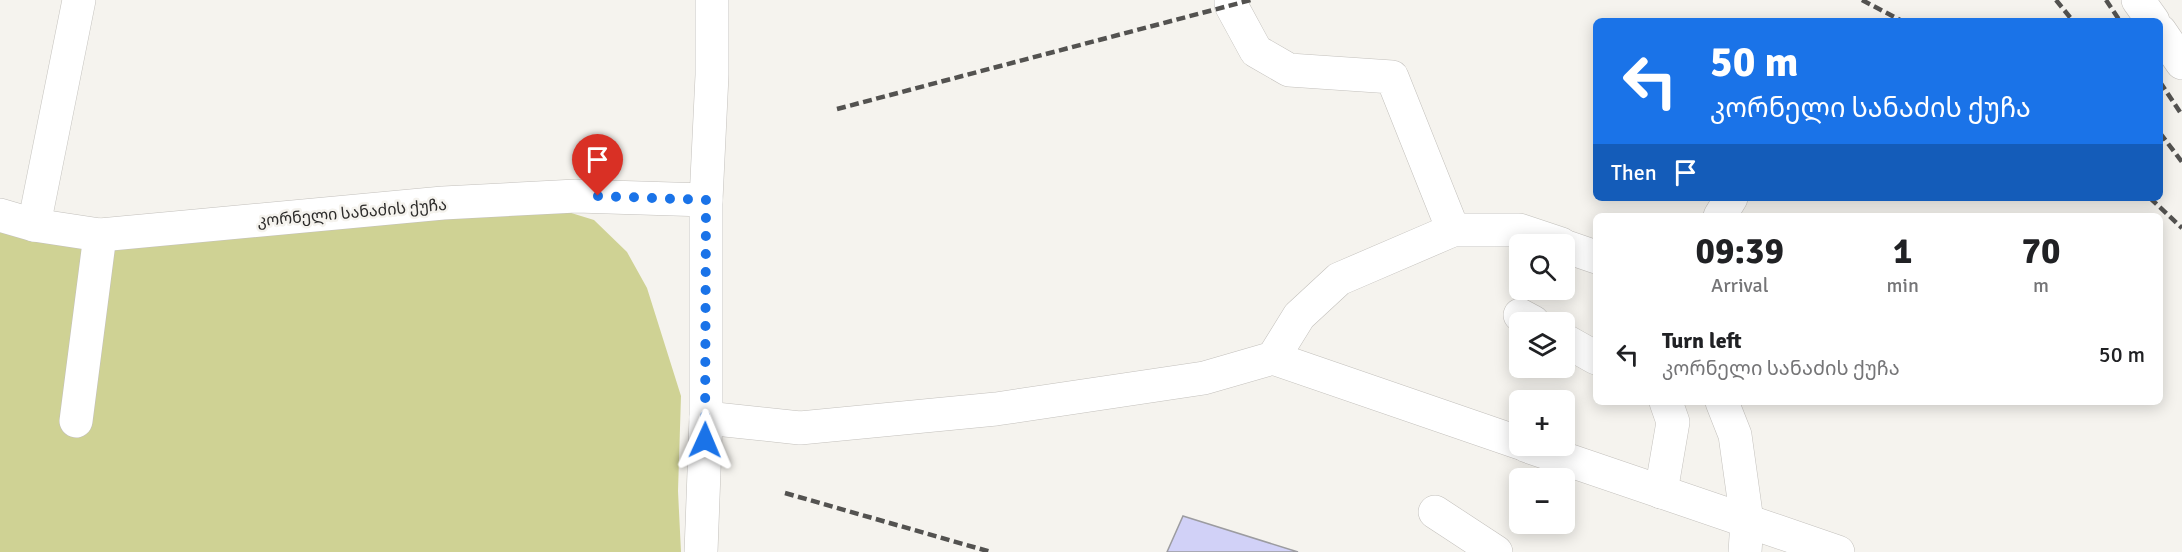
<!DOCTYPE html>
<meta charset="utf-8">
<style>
body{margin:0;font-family:Signika,"Noto Sans Georgian",sans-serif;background:#f6f6f6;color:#202124;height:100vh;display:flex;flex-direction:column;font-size:22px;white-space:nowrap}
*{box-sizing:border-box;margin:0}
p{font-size:20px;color:#757577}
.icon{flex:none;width:33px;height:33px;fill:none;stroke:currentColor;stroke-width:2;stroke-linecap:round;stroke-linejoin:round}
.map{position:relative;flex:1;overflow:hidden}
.panel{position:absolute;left:1593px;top:213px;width:570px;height:192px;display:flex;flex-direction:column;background:#fff;border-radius:9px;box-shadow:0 3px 15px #0003}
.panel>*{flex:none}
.top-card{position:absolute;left:1593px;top:18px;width:570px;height:183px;border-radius:9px;box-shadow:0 3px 15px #0003;background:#1a73e8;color:#fff;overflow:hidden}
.buttons{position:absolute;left:1509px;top:234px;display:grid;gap:12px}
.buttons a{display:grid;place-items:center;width:66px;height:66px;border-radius:9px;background:#fff;box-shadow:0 3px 15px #0003;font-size:30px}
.pin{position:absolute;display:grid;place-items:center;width:51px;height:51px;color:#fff;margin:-62px -26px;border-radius:50% 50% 50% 0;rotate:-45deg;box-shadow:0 0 6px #0007}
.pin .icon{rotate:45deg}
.me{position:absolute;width:66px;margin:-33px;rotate:1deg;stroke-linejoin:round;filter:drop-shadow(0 0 4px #0008)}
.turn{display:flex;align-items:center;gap:21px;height:126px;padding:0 18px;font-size:27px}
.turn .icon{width:78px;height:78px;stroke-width:2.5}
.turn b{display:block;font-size:42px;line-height:51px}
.then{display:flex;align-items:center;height:57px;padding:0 18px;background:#0003;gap:12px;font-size:22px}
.eta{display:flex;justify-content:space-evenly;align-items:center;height:102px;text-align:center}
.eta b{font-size:36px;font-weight:700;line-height:42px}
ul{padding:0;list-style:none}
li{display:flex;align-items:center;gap:18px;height:78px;padding:0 18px}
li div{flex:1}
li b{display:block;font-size:22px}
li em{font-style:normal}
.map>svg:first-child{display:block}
.green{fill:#cfd294}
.building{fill:#d1d1f7;stroke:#9c9ca0;stroke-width:1.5}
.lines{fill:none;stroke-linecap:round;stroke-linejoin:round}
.minor-casing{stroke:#c3c0bc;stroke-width:34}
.minor{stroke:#fff;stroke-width:33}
.rail{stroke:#535250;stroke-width:4.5;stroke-dasharray:9 4.5;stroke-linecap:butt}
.route{stroke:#1a73e8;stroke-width:10;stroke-dasharray:0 18}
.labels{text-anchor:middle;stroke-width:5;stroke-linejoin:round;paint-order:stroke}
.street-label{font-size:16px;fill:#2c2b2a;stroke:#f5f3ee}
</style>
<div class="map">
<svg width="2182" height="552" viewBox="0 0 2182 552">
<rect width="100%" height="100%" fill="#f5f3ee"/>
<polygon class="green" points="555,208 594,220 627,252 647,288 681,396 678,491 681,552 0,552 0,232 109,248"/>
<polygon class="building" points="1183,516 1298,552 1167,552"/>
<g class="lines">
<defs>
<g id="minor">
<polyline points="1231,0 1231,5 1256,51 1289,70 1392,77 1453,230"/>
<polyline points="2138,0 2153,21"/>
<polyline points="2160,31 2182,63"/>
<polyline points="0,215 34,225 100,235 443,203 576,196 706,200"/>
<polyline points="1720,216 1731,198"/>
<polyline points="34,225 79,0"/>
<polyline points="1564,246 1596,257"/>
<polyline points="1520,315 1533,322"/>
<polyline points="1564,340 1596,358"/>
<polyline points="1273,358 1299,316 1339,279 1453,230 1519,230 1561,244"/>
<polyline points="1722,402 1735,435 1747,521 1745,552"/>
<polyline points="706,418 800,428 996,409 1204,378 1273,358 1520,443"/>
<polyline points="76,421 100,235"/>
<polyline points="1527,446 1838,552"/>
<polyline points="1661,492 1673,422 1666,402"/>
<polyline points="1435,512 1496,552"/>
<polyline points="701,552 706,418 706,200 712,75 712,0"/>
</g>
</defs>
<use href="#minor" class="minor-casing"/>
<use href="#minor" class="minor"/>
<g class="rail">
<polyline points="1862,0 1902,21"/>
<polyline points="2056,0 2073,21"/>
<polyline points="2106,0 2120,21"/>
<polyline points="2160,82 2182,115"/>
<polyline points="837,109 1251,0"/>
<polyline points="2160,133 2182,162"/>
<polyline points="2150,198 2182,228"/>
<polyline points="785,493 991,552"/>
</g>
</g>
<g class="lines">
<polyline class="route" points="598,196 706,200 705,440"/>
</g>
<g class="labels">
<g class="street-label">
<text transform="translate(352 212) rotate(-5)" y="6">კორნელი სანაძის ქუჩა</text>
</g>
</g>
</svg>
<div class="buttons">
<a><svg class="icon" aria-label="search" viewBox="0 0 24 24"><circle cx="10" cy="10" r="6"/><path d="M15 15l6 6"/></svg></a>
<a><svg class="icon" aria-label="layers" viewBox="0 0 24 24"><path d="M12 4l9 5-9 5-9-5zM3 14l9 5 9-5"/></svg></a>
<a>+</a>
<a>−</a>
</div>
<div class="pin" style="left:598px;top:196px;background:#d93025"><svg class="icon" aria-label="arrive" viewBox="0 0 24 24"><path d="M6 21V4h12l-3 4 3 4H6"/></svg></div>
<svg class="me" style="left:705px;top:440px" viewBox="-20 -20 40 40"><path d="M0-17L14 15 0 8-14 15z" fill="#1a73e8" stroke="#fff" stroke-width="4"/></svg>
<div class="top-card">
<div class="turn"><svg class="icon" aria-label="left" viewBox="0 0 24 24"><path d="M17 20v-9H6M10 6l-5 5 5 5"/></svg><div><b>50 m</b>კორნელი სანაძის ქუჩა</div></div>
<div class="then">Then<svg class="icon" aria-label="arrive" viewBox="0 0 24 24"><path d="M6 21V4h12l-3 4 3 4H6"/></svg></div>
</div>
<section class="panel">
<div class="eta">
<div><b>09:39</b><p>Arrival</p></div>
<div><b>1</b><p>min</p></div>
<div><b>70</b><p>m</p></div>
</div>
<ul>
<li><svg class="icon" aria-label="left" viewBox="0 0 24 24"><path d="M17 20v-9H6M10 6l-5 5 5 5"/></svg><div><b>Turn left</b><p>კორნელი სანაძის ქუჩა</p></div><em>50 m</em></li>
</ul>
</section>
</div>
